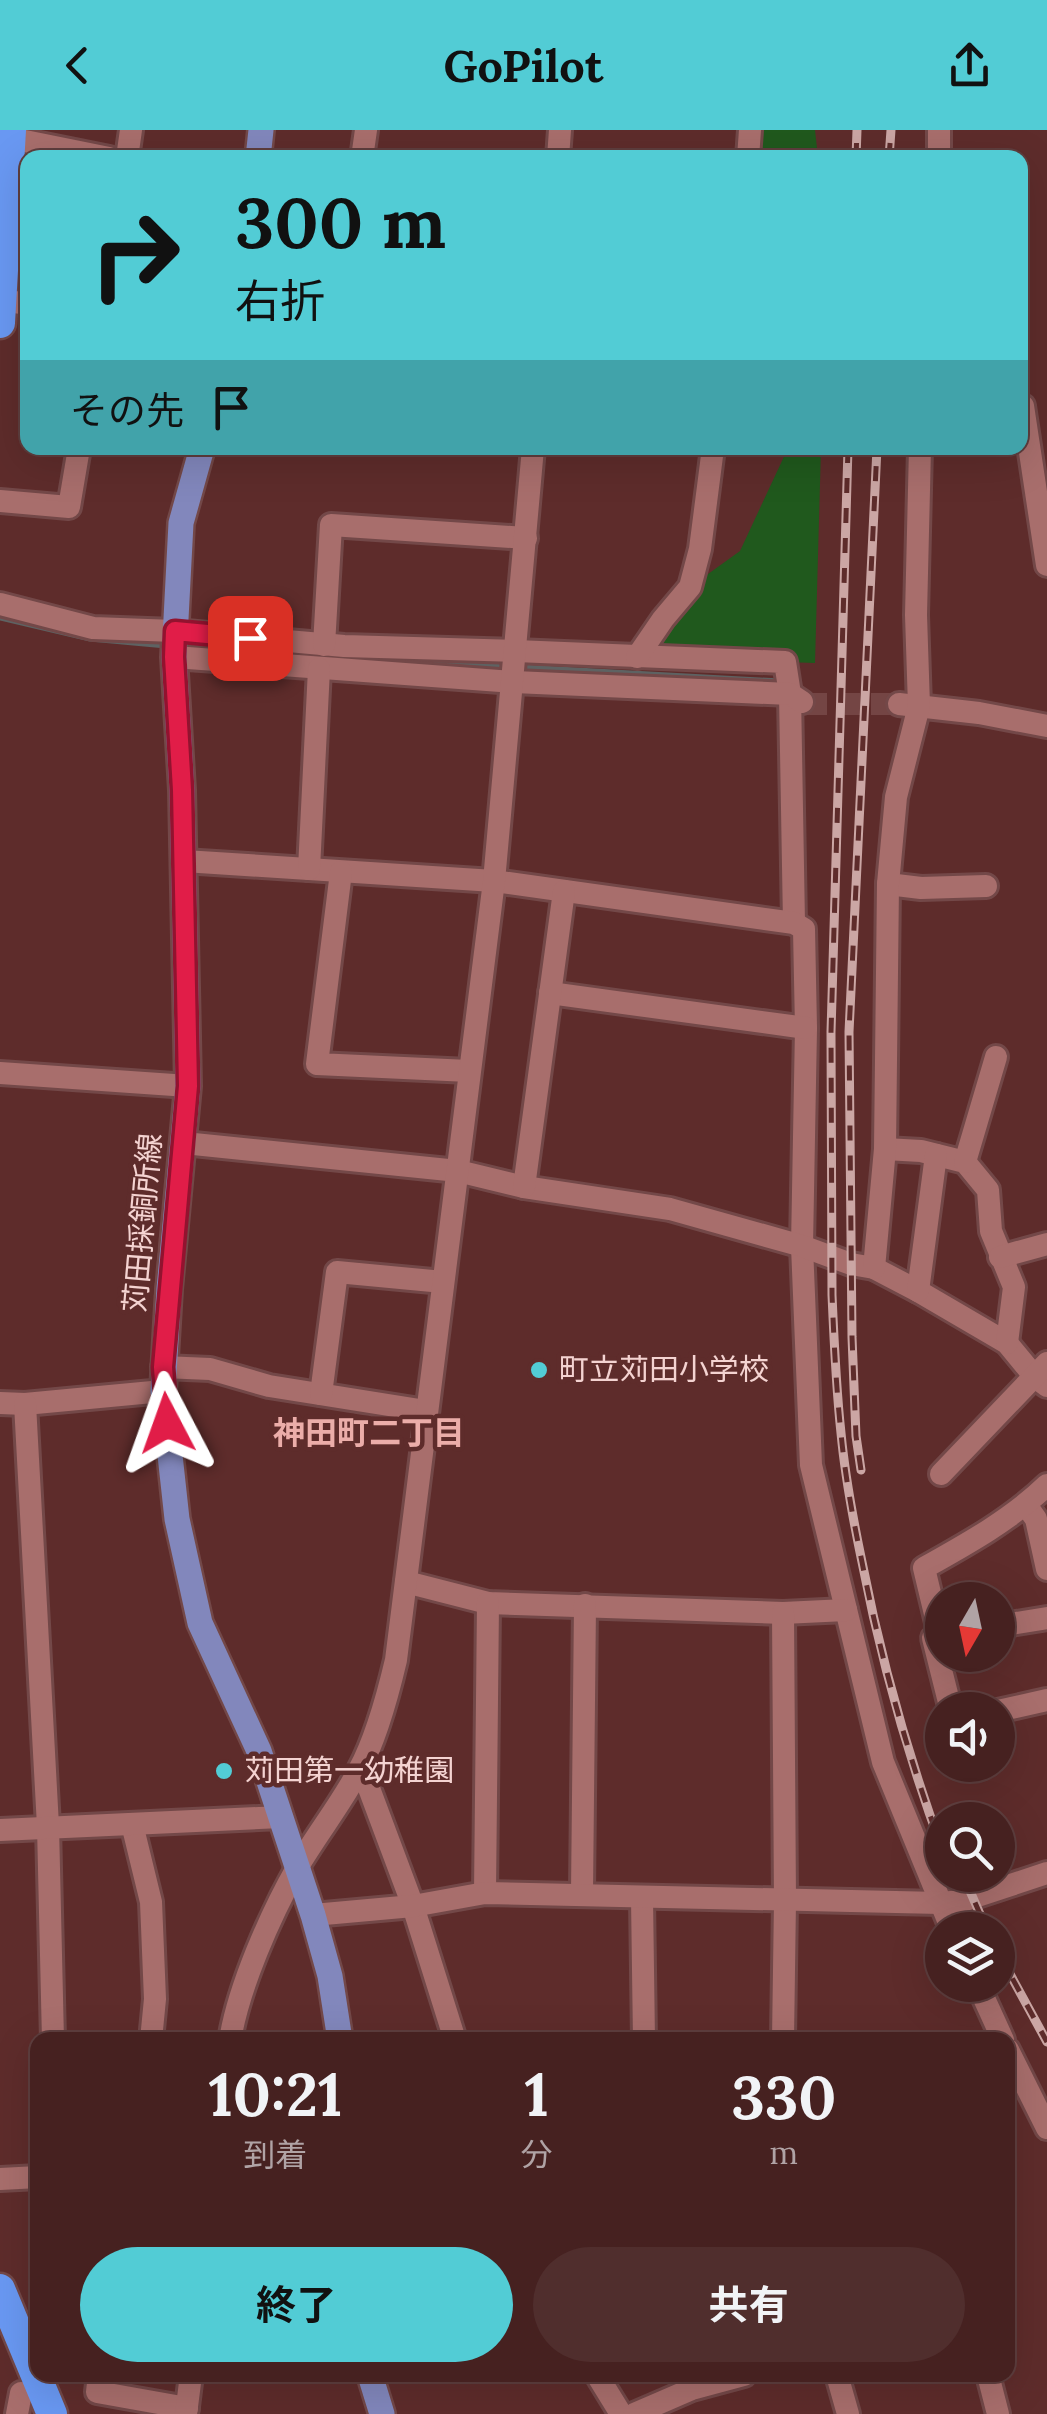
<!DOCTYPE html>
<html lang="ja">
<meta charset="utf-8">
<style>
body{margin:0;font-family:Lora,"Noto Sans JP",serif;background:#502e2d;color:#f1f3f6;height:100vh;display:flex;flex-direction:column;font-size:38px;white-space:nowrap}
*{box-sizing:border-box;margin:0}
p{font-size:32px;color:#b0a3a5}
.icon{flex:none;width:55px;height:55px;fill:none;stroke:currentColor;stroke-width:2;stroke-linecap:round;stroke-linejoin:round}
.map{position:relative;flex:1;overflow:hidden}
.side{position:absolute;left:30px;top:1902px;width:985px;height:350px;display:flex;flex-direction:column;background:#462120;border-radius:20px;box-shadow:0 10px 40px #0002,0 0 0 2px #5e3e3e}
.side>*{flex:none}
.hud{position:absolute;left:20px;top:20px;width:1008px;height:305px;border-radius:20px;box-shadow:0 10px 40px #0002,0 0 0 2px #5e3e3e;background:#52ccd5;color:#111;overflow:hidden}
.needle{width:65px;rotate:189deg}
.tools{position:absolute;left:925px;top:1452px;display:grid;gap:20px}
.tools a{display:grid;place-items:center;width:90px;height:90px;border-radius:50%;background:#462120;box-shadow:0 10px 40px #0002,0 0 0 2px #5e3e3e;font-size:50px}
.pin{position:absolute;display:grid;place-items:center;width:85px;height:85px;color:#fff;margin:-42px;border-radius:20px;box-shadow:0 5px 15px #0006}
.me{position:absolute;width:110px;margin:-55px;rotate:356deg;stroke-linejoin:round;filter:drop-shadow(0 0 8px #0008)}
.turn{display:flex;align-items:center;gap:35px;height:210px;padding:0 50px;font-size:45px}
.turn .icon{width:130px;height:130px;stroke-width:2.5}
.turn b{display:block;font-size:70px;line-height:85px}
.then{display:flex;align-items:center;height:95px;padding:0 50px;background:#0003;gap:20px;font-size:38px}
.eta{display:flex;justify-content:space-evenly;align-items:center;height:170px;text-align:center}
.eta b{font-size:60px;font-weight:700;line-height:70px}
.primary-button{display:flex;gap:20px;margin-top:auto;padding:20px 50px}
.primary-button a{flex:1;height:115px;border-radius:60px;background:#52ccd5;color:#111;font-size:40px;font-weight:700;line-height:115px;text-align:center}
.primary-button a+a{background:#502e2d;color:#f1f3f6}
header{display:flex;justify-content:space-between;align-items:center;height:130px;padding:0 50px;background:#52ccd5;color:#111;font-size:45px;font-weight:700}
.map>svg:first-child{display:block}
.green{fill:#20591d}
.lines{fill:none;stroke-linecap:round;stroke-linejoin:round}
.stream{stroke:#5e6262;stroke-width:5}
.minor-tunnel{stroke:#744544;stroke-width:22;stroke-dasharray:22 11;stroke-linecap:butt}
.minor-casing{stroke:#734848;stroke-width:28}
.major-casing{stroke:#734848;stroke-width:30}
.highway-casing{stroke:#734848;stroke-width:35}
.minor{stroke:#a86e6c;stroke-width:22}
.major{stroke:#8287bc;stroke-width:25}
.highway{stroke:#6998f2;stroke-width:30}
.rail-casing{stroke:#cba6a4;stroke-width:9}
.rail{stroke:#5e2c2b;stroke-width:5;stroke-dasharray:15;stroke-linecap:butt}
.route-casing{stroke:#92132f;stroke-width:25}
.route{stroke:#e11d48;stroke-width:18}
.poi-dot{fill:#52ccd5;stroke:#5e2c2b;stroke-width:4}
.labels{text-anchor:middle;stroke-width:9;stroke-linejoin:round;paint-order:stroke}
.street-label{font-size:30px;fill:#f4d3d1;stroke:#5e2c2b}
.poi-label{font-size:30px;fill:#f4d3d1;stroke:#5e2c2b;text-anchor:start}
.neighbourhood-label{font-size:32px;font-weight:bold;fill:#ebada9;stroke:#5e2c2b}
</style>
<header><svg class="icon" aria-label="back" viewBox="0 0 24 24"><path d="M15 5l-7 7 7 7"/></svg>GoPilot<svg class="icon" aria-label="share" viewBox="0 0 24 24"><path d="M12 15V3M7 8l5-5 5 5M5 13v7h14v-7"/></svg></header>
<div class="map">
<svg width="1047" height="2284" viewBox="0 0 1047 2284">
<rect width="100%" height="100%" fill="#5e2c2b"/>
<g class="green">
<polygon points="750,0 815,0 818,27 772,27 749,18"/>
<polygon points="788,318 821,318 815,533 637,527 690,457 740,421"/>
</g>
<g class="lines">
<g class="stream">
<polyline points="0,488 90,509 166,516"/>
<polyline points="207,518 321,525"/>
<polyline points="362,528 506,537"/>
<polyline points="522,537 780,551"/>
</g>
<polyline class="minor-tunnel" points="805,574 899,574"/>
<defs>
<g id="minor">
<polyline points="0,6 109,28"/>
<polyline points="127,28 131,0"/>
<polyline points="362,28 366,0"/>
<polyline points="558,28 560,0"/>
<polyline points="748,28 750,0"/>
<polyline points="939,28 939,0"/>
<polyline points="0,170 28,174"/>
<polyline points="1023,276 1047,435"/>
<polyline points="0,371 69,377 79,318"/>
<polyline points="0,474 93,498 175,501 344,516 516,521 785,532 790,564 794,793"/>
<polyline points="324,515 331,395 526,408"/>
<polyline points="174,527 514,552 790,564 802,572"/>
<polyline points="637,527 663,489 690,457 700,419 713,318"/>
<polyline points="899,574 979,583 1047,596"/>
<polyline points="184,731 494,751 794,793 804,799 806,898 802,1116 811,1335 883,1632 952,1800"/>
<polyline points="309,739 319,539"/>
<polyline points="341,742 317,934 469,941"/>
<polyline points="888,754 921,758 986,756"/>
<polyline points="550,863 806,898"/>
<polyline points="0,943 188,956"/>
<polyline points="184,1013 458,1041 524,1057 670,1079 802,1116 851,1134 874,1138 918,1161 1007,1213 1035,1247 1047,1256"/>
<polyline points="885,1019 921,1021 965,1032 988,1060 991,1101 1014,1157 1007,1213"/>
<polyline points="965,1032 996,927"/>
<polyline points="524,1057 564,761"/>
<polyline points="1000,1127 1047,1114"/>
<polyline points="874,1138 885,1019 888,754 896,667 919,576 916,485 920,318"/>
<polyline points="918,1161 936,1025"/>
<polyline points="163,1237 210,1239 269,1256 426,1281"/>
<polyline points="321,1264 337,1142 443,1152"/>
<polyline points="0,1273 25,1274 163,1261"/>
<polyline points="25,1274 48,1696 53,1910"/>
<polyline points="941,1344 1047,1233"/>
<polyline points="1026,1375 1036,1389 1047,1439"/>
<polyline points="406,1452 488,1473 783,1483 846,1480"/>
<polyline points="783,1483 785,1771 783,1910"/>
<polyline points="998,1496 1047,1488"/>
<polyline points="940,1505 933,1508 951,1580"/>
<path d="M942,1505H940L924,1438C967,1414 1012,1389 1047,1355"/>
<polyline points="998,1581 1047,1570"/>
<polyline points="361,1637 413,1776 455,1910"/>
<polyline points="132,1694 151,1772 155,1869 151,1910"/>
<polyline points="0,1700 280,1687"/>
<polyline points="485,1763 488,1473"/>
<polyline points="582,1763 585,1475"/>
<polyline points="642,1768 644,1910"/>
<polyline points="313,1785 413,1776 485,1763 940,1773 962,1771 1047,1743"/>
<polyline points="978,1855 1003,1910"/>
<path d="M230,1910C239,1856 270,1786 297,1738C317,1704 341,1674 359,1640C376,1609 388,1564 396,1530L494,751L533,318"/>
<polyline points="1008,1920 1047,1998"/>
<polyline points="0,2049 38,2047"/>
<polyline points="99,2245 97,2262 187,2278"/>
<polyline points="597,2245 621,2284"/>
<polyline points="837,2245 848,2284"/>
<polyline points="988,2245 998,2284"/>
<polyline points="17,2284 21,2263"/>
<polyline points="186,2284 191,2245"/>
<polyline points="634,2284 692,2259 744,2245"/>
</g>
<g id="major">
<polyline points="258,28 261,0"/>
<polyline points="202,318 181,393 174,527 182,660 188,956 169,1159 163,1261 177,1389 200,1493 259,1621 313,1785 330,1846 340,1910"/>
<polyline points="370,2245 382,2284"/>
</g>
<g id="highway">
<polyline points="0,193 11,0"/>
<polyline points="0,2159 52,2284"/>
</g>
</defs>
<use href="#minor" class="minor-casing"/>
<use href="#major" class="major-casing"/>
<use href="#highway" class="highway-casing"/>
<use href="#minor" class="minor"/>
<use href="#major" class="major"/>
<use href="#highway" class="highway"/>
<defs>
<g id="rail">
<polyline points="856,28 857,0"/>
<polyline points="889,28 891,0"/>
<path d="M848,318L831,902L832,1165C834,1211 836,1257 841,1303C845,1346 853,1389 862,1432C881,1530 908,1626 942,1719"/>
<polyline points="861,1340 856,1306 852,1207 849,902 877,318"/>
<polyline points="963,1745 987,1800"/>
<polyline points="998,1822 1047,1912"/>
</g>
</defs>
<use href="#rail" class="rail-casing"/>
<use href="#rail" class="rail"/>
</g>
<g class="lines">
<defs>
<polyline id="route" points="167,1293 163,1237 188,956 182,660 174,527 175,501 250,508"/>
</defs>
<use href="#route" class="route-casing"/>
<use href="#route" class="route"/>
</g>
<g class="poi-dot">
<circle cx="539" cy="1240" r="10"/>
<circle cx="224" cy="1641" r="10"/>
</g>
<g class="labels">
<g class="street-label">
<text transform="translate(143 1093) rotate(-85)" y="10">苅田採銅所線</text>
</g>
<g class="poi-label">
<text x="559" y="1250">町立苅田小学校</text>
<text x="244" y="1651">苅田第一幼稚園</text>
</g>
<g class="neighbourhood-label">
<text x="369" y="1314">神田町二丁目</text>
</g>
</g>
</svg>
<div class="tools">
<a><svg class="needle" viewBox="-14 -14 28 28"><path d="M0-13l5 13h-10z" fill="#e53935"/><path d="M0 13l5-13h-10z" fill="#b0a3a5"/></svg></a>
<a><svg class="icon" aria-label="sound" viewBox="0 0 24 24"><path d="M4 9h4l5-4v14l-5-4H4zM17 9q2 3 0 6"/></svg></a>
<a><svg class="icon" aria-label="search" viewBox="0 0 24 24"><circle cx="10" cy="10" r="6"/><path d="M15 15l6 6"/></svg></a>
<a><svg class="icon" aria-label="layers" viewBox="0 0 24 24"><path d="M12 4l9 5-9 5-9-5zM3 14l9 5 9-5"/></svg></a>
</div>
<div class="pin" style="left:250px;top:508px;background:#d93025"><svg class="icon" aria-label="arrive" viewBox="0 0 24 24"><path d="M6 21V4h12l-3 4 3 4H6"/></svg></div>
<svg class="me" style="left:167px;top:1293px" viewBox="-20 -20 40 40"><path d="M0-17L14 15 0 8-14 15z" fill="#e11d48" stroke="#fff" stroke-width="4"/></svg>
<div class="hud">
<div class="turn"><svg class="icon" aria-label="right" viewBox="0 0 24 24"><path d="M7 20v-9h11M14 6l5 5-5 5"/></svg><div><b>300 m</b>右折</div></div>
<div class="then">その先<svg class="icon" aria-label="arrive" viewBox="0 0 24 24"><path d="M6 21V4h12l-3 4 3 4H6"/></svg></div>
</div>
<section class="side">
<div class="eta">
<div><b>10:21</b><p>到着</p></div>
<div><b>1</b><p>分</p></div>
<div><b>330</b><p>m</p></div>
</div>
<div class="primary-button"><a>終了</a><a>共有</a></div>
</section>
</div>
